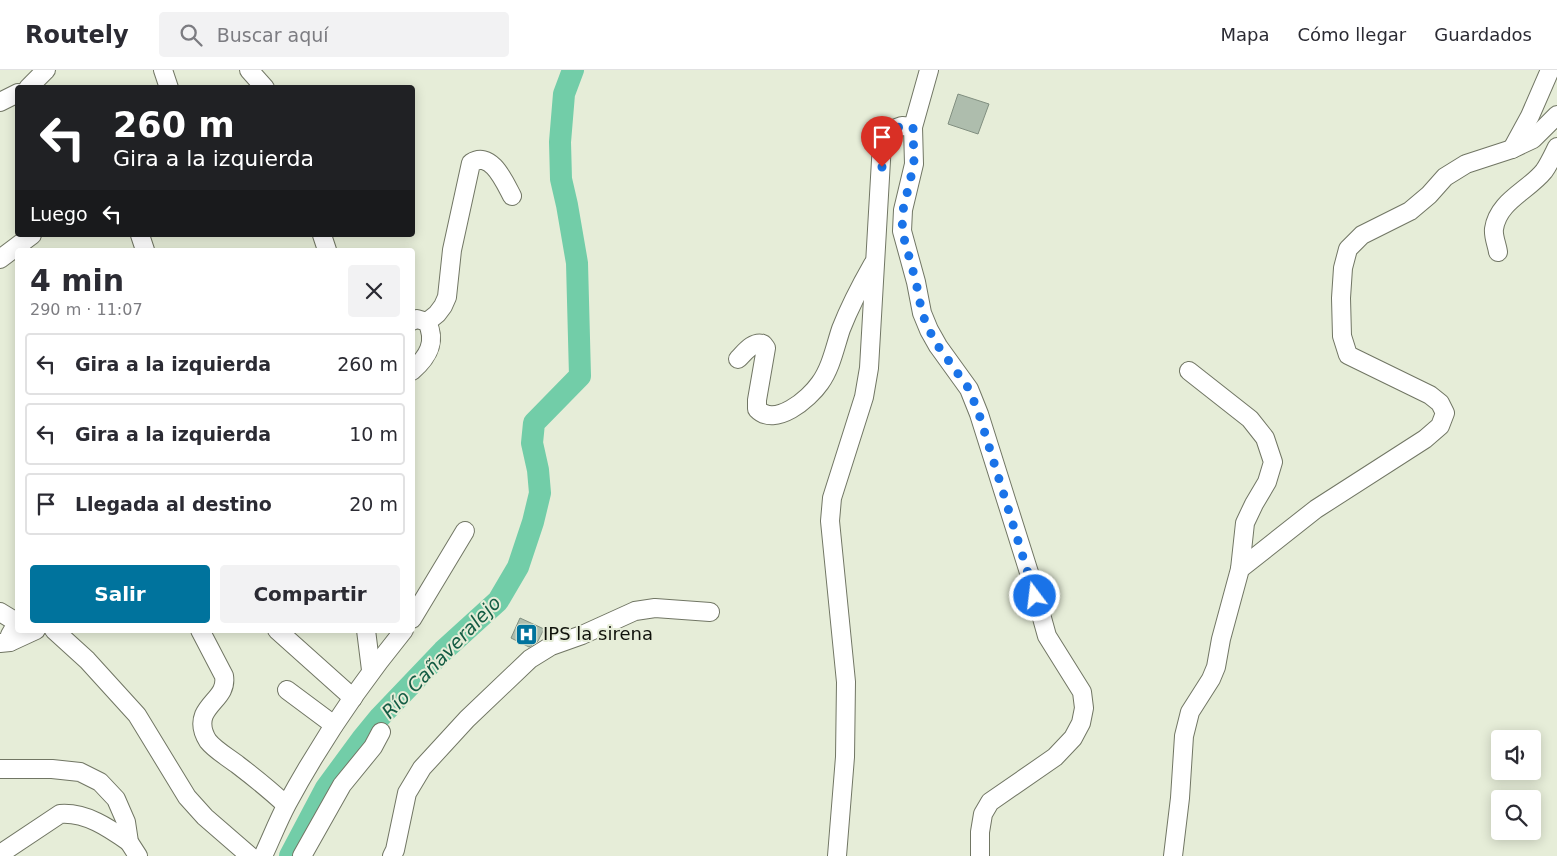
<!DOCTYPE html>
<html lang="es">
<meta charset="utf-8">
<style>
body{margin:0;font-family:"DejaVu Sans",sans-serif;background:#f2f2f3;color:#2b2b33;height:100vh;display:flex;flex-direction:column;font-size:19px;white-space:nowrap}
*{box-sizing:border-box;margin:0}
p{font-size:16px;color:#7c7c81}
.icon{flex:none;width:28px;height:28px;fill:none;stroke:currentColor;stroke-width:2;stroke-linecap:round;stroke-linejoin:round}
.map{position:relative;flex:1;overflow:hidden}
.side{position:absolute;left:15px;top:178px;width:400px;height:385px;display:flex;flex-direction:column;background:#fff;border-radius:5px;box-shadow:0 2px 12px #0003}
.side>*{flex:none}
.guide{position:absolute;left:15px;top:15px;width:400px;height:152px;border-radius:5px;box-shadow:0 2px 12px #0003;background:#202124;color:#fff;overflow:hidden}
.buttons{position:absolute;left:1491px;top:660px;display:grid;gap:10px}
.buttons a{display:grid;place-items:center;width:50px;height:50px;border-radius:5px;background:#fff;box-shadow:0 2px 12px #0003;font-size:25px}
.pin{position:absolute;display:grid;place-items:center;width:42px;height:42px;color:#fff;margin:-51px -21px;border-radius:50% 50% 50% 0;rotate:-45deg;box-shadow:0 0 5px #0007}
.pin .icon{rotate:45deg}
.me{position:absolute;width:55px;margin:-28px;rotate:345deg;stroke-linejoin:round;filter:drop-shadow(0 0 4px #0008)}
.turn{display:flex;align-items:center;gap:18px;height:105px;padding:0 15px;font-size:22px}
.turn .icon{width:65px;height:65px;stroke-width:2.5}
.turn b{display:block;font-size:35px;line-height:42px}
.then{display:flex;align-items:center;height:48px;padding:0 15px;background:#0003;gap:10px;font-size:19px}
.round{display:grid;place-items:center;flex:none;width:52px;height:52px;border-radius:5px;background:#f2f2f3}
.headline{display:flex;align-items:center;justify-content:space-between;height:85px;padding:0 15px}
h1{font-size:30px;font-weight:800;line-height:38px}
.primary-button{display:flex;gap:10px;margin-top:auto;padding:10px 15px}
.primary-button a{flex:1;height:58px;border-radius:5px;background:#00739d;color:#fff;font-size:20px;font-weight:800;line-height:58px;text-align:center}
.primary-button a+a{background:#f2f2f3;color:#2b2b33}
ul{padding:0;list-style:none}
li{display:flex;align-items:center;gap:15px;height:62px;margin:0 10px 8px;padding:0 5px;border:2px solid #e1e1e2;border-radius:5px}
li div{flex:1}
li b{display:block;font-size:19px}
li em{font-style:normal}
header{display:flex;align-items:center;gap:30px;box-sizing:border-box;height:70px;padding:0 25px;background:#fff;border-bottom:1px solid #e1e1e2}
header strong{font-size:24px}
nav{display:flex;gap:28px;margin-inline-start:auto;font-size:18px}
.search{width:350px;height:45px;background:#f2f2f3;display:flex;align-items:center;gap:12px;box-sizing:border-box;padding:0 18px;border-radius:5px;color:#7c7c81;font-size:19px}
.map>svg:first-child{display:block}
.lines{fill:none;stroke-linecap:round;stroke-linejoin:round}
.river{stroke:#72cda8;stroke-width:22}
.building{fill:#aebdad;stroke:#818f80}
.minor-casing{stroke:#717664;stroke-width:20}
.minor{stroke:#fff;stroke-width:18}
.route{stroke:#1a73e8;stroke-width:9;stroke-dasharray:0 16.2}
.labels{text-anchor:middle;stroke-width:4;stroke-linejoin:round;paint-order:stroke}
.poi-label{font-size:18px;fill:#10120b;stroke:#e6edd8;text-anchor:start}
.water-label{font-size:19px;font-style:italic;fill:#145c44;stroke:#e6edd8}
</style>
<header>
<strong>Routely</strong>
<div class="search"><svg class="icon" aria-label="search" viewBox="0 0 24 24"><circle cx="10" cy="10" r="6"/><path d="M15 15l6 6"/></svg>Buscar aquí</div>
<nav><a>Mapa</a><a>Cómo llegar</a><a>Guardados</a></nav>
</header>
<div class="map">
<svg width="1557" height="786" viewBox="0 0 1557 786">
<rect width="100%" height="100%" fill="#e6edd8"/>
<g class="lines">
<polyline class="river" points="290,786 326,718 362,669 380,647 443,581 498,531 518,497 533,452 540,423 538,400 532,373 534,353 580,306 577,193 567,135 561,109 560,72 564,24 573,0"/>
</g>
<g class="building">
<polygon points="958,24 989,34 978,64 948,54"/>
<polygon points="520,548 544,559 538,571 529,577 511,568"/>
</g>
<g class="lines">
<defs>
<g id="minor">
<polyline points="163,0 169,18"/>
<polyline points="249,0 265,18"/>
<polyline points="929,0 913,57 914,94 903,140 902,161 916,212 922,243 929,260 938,276 969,319 979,344 1032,512 1047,566 1082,622 1084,638 1081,653 1073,668 1055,687 990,732 983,744 980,762 980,786"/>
<polyline points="28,18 46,0"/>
<polyline points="0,32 18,23"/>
<polyline points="1512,79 1530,46 1550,0"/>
<polyline points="140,165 145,180"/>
<polyline points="322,165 327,180"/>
<path d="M1498,182C1497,175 1493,166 1494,159C1498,131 1528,121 1544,101C1549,94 1553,85 1557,77"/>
<polyline points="0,189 32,165"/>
<path d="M412,251L417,249L427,252C437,272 428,287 412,301"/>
<path d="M427,252L437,244L443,236L447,227L452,180L471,93C491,80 504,111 512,126"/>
<path d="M738,289C745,282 753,271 763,274L766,278L757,330V339C775,358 809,329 820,313C831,298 835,277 841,259C850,236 861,215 873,194"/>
<polyline points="1189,301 1250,349 1265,368 1273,392 1267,412 1254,434 1245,453 1240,499"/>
<polyline points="0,542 18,553"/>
<polyline points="412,549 465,461"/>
<polyline points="54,560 87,590 137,645 187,727 205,747 250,786"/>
<path d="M200,560L224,606C227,624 211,630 204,645C200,655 203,663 208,671C215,680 229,688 238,695C255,708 271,721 286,735"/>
<polyline points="277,560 353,628"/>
<polyline points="366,560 371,600"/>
<polyline points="10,572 10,565 17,553"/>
<polyline points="0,573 10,572 36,560"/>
<polyline points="287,620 334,655"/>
<polyline points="0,699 52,699 80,702 100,712 116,729 126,752 129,772 138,786"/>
<path d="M0,784L60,744C86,742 109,758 129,772"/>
<path d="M263,786C271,769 278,751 287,734C320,673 360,614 404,560"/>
<polyline points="302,786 342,715 373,677 381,662"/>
<polyline points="392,786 395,780 407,723 422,698 467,649 530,589 551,576 582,565 635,541 655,538 710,542"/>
<polyline points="837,786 845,687 846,612 830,451 832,428 864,327 869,298 882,73 888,61 902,56 913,57"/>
<polyline points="1173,786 1180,728 1184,666 1190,642 1211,609 1216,597 1221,569 1240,499 1316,439 1425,369 1440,356 1445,343 1440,333 1430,325 1348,285 1342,266 1341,228 1343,198 1348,179 1362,165 1410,141 1429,125 1445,107 1466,94 1512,79 1533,69 1557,45"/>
</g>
</defs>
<use href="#minor" class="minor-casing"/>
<use href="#minor" class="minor"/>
</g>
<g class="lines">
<polyline class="route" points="882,97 882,73 888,61 902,56 913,57 914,94 903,140 902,161 916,212 922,243 929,260 938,276 969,319 979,344 1035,526"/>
</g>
<defs>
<symbol id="hospital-square" viewBox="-11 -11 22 22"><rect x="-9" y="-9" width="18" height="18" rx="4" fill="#00739d" stroke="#e6edd8"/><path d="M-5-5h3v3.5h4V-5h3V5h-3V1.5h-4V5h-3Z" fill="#fff"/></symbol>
</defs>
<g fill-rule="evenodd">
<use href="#hospital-square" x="514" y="552" width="25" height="25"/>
</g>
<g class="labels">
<g class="poi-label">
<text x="543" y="570">IPS la sirena</text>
</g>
<g class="water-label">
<text transform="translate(441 587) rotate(-46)" y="7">Río Cañaveralejo</text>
</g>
</g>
</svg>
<div class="buttons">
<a><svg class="icon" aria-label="sound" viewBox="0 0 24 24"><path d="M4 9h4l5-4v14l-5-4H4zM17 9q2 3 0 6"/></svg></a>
<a><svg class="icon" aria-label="search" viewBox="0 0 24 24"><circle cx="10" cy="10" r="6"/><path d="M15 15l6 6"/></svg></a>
</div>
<div class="pin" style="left:882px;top:97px;background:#d93025"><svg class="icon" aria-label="arrive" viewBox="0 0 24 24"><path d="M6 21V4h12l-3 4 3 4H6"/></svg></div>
<svg class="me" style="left:1035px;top:526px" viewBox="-20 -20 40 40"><circle r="17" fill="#1a73e8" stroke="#fff" stroke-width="3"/><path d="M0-11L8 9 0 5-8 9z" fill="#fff"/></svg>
<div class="guide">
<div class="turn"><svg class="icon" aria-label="left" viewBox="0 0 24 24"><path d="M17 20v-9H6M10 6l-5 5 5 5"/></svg><div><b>260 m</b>Gira a la izquierda</div></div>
<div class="then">Luego<svg class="icon" aria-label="left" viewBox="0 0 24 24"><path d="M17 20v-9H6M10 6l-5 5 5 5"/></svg></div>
</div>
<section class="side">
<div class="headline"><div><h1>4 min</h1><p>290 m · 11:07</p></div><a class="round"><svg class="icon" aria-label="close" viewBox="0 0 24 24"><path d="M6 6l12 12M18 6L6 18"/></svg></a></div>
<ul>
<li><svg class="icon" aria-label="left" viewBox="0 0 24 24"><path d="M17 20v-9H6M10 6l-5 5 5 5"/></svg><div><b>Gira a la izquierda</b></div><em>260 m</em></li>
<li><svg class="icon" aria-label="left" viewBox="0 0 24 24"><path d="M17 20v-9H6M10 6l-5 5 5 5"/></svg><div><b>Gira a la izquierda</b></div><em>10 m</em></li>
<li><svg class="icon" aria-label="arrive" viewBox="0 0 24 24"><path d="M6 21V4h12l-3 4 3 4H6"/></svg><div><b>Llegada al destino</b></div><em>20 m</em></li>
</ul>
<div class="primary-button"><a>Salir</a><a>Compartir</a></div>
</section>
</div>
